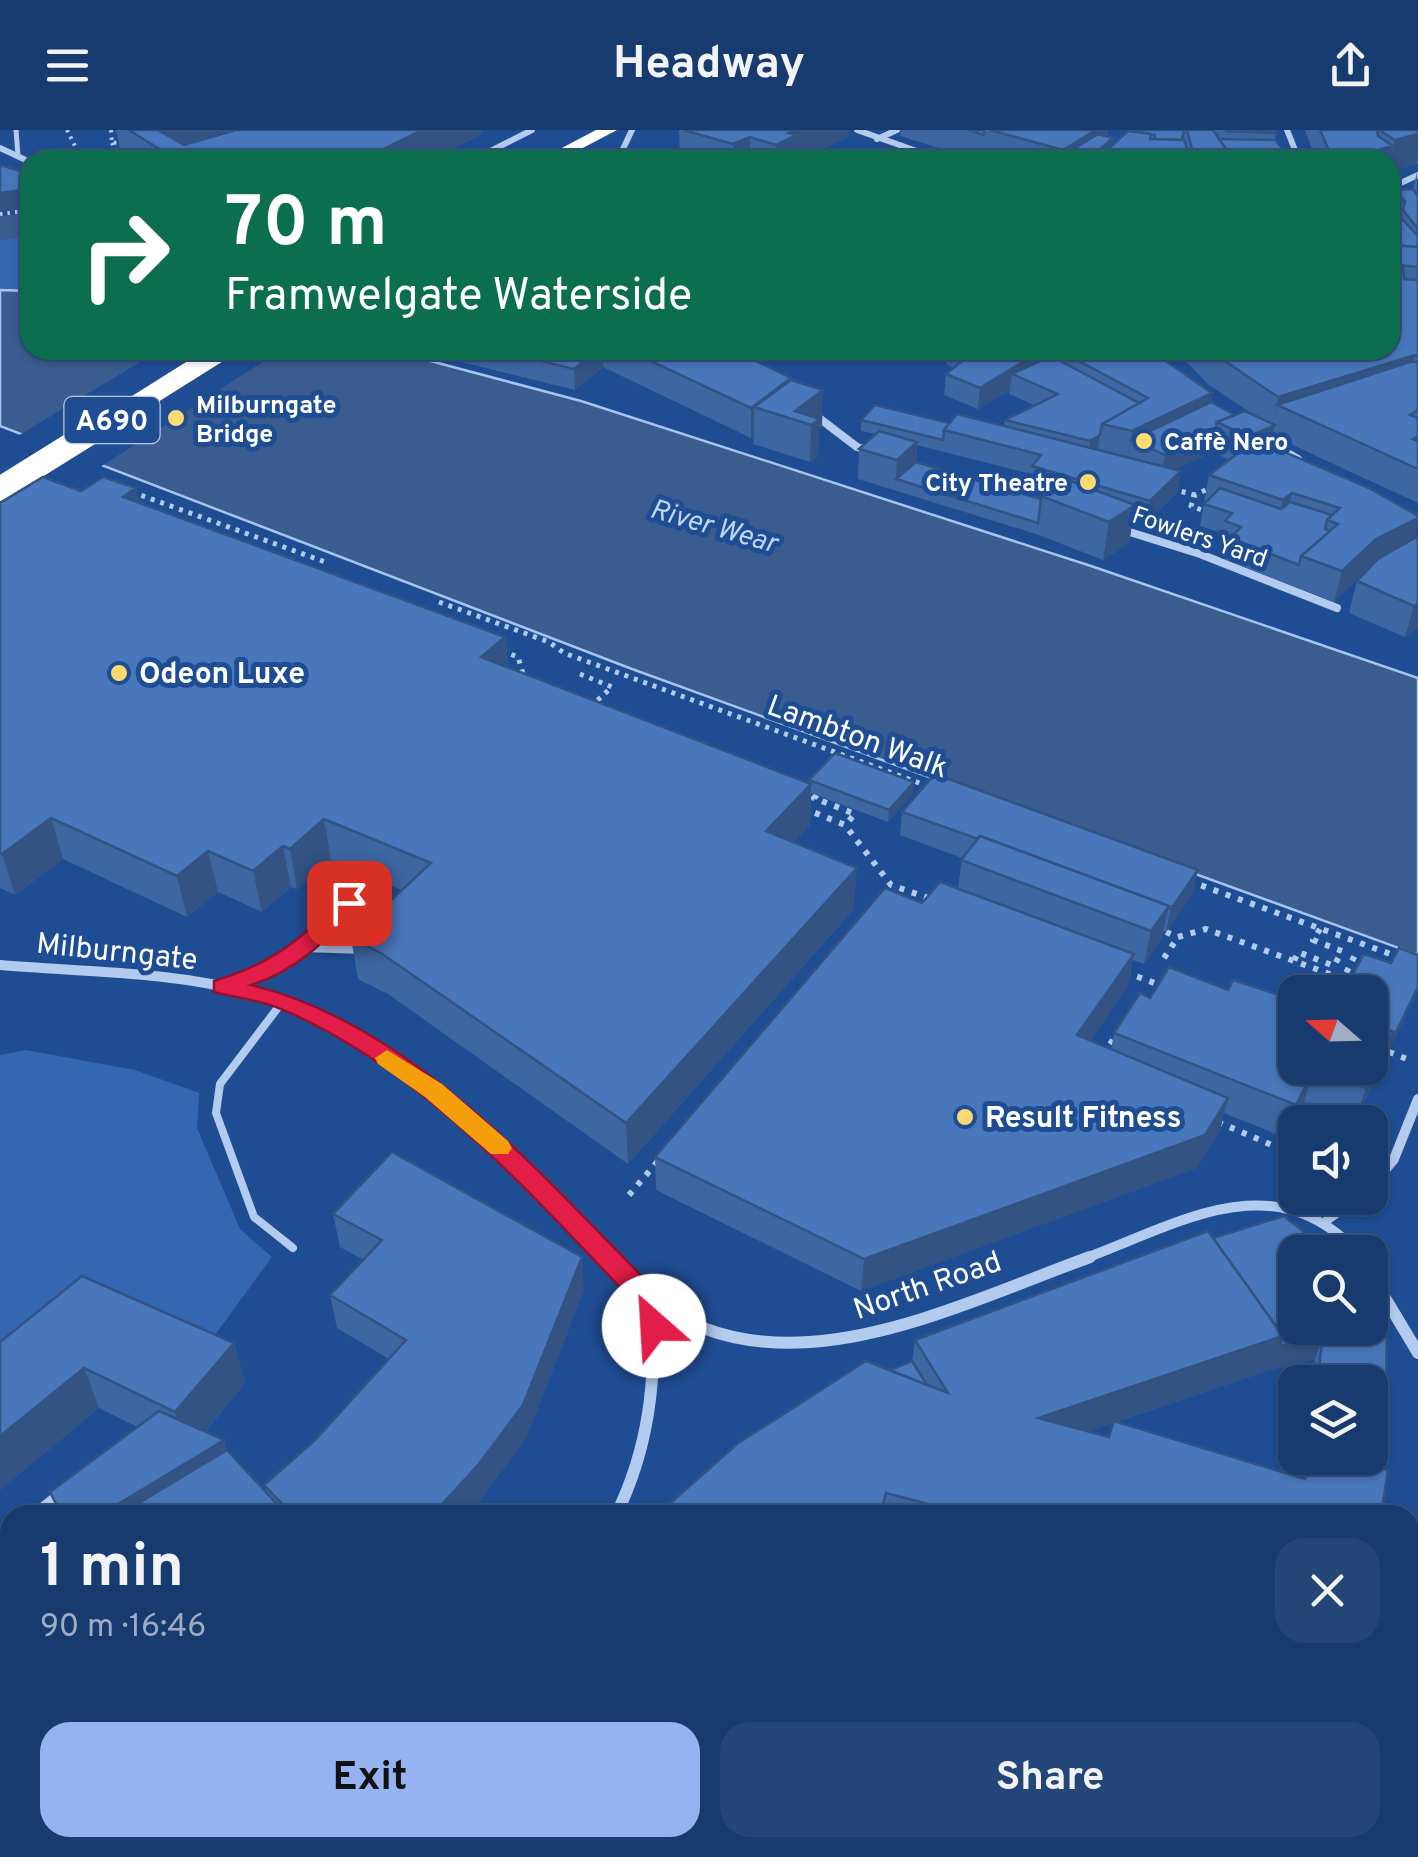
<!DOCTYPE html>
<meta charset="utf-8">
<style>
body{margin:0;font-family:Overpass,sans-serif;background:#244577;color:#f1f3f6;height:100vh;display:flex;flex-direction:column;font-size:38px;white-space:nowrap}
*{box-sizing:border-box;margin:0}
p{font-size:32px;color:#9eadc3}
.icon{flex:none;width:55px;height:55px;fill:none;stroke:currentColor;stroke-width:2;stroke-linecap:round;stroke-linejoin:round}
.map{position:relative;flex:1;overflow:hidden}
.details{position:absolute;left:0px;top:1375px;width:1420px;height:352px;display:flex;flex-direction:column;background:#173a6f;border-radius:30px 30px 0 0;box-shadow:0 2px 8px #0004,0 0 0 2px #365482}
.details>*{flex:none}
.banner{position:absolute;left:20px;top:20px;width:1380px;height:210px;border-radius:30px;box-shadow:0 2px 8px #0004,0 0 0 2px #365482;background:#0b6e4f;color:#fff;overflow:hidden}
.needle{width:65px;rotate:290deg}
.buttons{position:absolute;left:1278px;top:845px;display:grid;gap:20px}
.buttons a{display:grid;place-items:center;width:110px;height:110px;border-radius:20px;background:#173a6f;box-shadow:0 2px 8px #0004,0 0 0 2px #365482;font-size:50px}
.pin{position:absolute;display:grid;place-items:center;width:85px;height:85px;color:#fff;margin:-42px;border-radius:20px;box-shadow:0 5px 15px #0006}
.me{position:absolute;width:110px;margin:-55px;rotate:334deg;stroke-linejoin:round;filter:drop-shadow(0 0 8px #0008)}
.turn{display:flex;align-items:center;gap:35px;height:210px;padding:0 40px;font-size:45px}
.turn .icon{width:130px;height:130px;stroke-width:2.5}
.turn b{display:block;font-size:70px;line-height:85px}
.round{display:grid;place-items:center;flex:none;width:105px;height:105px;border-radius:30px;background:#244577}
.overview{display:flex;align-items:center;justify-content:space-between;height:170px;padding:0 40px}
h1{font-size:60px;font-weight:700;line-height:75px}
.cta{display:flex;gap:20px;margin-top:auto;padding:20px 40px}
.cta a{flex:1;height:115px;border-radius:30px;background:#95b2f1;color:#111;font-size:40px;font-weight:700;line-height:115px;text-align:center}
.cta a+a{background:#244577;color:#f1f3f6}
header{display:flex;justify-content:space-between;align-items:center;height:130px;padding:0 40px;background:#173a6f;font-size:45px;font-weight:700}
.map>svg:first-child{display:block}
.green{fill:#3467b2}
.water{fill:#3a5c90;stroke:#a6c5f0;stroke-width:2.5}
.pier{fill:#1f4d94}
.lines{fill:none;stroke-linecap:round;stroke-linejoin:round}
.canal{fill:#3a5c90;fill-rule:evenodd}
.path-far3{stroke:#b2cbee;stroke-width:4;stroke-dasharray:2.5 5;stroke-linecap:butt}
.path-far2{stroke:#b2cbee;stroke-width:5;stroke-dasharray:4 6;stroke-linecap:butt}
.path-far1{stroke:#b2cbee;stroke-width:6;stroke-dasharray:5 8;stroke-linecap:butt}
.path{stroke:#b2cbee;stroke-width:8;stroke-dasharray:6 10;stroke-linecap:butt}
.lane-far2{stroke:#b2cbee;stroke-width:5}
.lane-far1{stroke:#b2cbee;stroke-width:8}
.lane{stroke:#b2cbee;stroke-width:10}
.street-far3{stroke:#b2cbee;stroke-width:6}
.street-far2{stroke:#b2cbee;stroke-width:8}
.street-far1{stroke:#b2cbee;stroke-width:10}
.street{stroke:#b2cbee;stroke-width:12}
.highway{fill:#fff;fill-rule:evenodd}
.highway-bridge-far1{stroke:#fff;stroke-width:19}
.highway-bridge{stroke:#fff;stroke-width:24}
.wall{fill:#3e66a1;fill-rule:evenodd}
.shaded-wall{fill:#325383}
.building{fill:#4877bb;stroke:#325383;stroke-width:2.5}
.route{fill:#e11d48;stroke:#92132f;stroke-width:2.5}
.slow{fill:#f59e0b}
.poi-dot{fill:#fcda72;stroke:#1f4d94;stroke-width:4}
.labels{text-anchor:middle;stroke-width:10;stroke-linejoin:round;paint-order:stroke}
.far-poi-label{font-size:25px;font-weight:bold;fill:#fff;stroke:#1f4d94;text-anchor:start}
.far-street-label{font-size:25px;fill:#fff;stroke:#1f4d94}
.shield{fill:#1f4d94;stroke:#bccadf;stroke-width:2.5}
.shield-label{font-size:28px;font-weight:bold;fill:#fff}
.far-water-label{font-size:28px;font-style:italic;fill:#bed5f5;stroke:#1f4d94}
.poi-label{font-size:30px;font-weight:bold;fill:#fff;stroke:#1f4d94;text-anchor:start}
.street-label{font-size:30px;fill:#fff;stroke:#1f4d94}
</style>
<header><svg class="icon" aria-label="menu" viewBox="0 0 24 24"><path d="M4 6h16M4 12h16M4 18h16"/></svg>Headway<svg class="icon" aria-label="share" viewBox="0 0 24 24"><path d="M12 15V3M7 8l5-5 5 5M5 13v7h14v-7"/></svg></header>
<div class="map">
<svg width="1418" height="1727" viewBox="0 0 1418 1727">
<rect width="100%" height="100%" fill="#1f4d94"/>
<g class="green">
<polygon points="30,100 30,161 0,160 0,104"/>
<polygon points="26,920 135,940 199,963 197,998 240,1099 272,1127 196,1231 0,1266 0,925"/>
</g>
<polygon class="water" points="0,160 30,161 30,220 389,220 581,271 1091,436 1418,548 1418,825 632,539 0,296"/>
<polygon class="pier" points="160,220 281,220 97,339 16,307"/>
<g class="lines">
<polygon class="canal" points="30,82 30,106 0,110 0,86"/>
<g class="path-far3">
<polyline points="67,0 82,30"/>
<polyline points="111,0 112,13 123,12"/>
<polyline points="112,13 119,30"/>
<polyline points="99,24 103,30"/>
<polyline points="0,84 30,80"/>
</g>
<g class="path-far2">
<polyline points="1172,359 1195,365"/>
<polyline points="132,362 328,433"/>
<polyline points="1205,385 1207,382 1191,376 1195,365 1212,357"/>
<polyline points="439,472 549,512 564,523 933,658"/>
<polyline points="502,521 518,527 524,547"/>
<polyline points="580,544 612,557 590,577"/>
</g>
<g class="path-far1">
<polyline points="817,665 814,668 855,684 845,695"/>
<polyline points="803,678 845,695 891,755 931,769"/>
<polyline points="1189,751 1418,834"/>
<polyline points="1320,799 1313,810 1342,821 1334,836 1298,822 1294,831 1343,849 1355,825 1366,829"/>
<polyline points="1166,802 1178,807 1206,799 1294,831"/>
<polyline points="1164,828 1178,807"/>
<polyline points="1125,842 1165,857"/>
<polyline points="1389,922 1412,931"/>
<polyline points="1103,925 1118,902"/>
<polyline points="1218,992 1295,1025"/>
<polyline points="629,1065 658,1031"/>
</g>
<polyline class="path" points="0,1554 10,1553"/>
<polyline class="lane-far2" points="16,0 18,26"/>
<g class="lane-far1">
<polyline points="305,818 363,820"/>
<polyline points="283,871 220,954 216,983 254,1087 293,1118"/>
</g>
<g class="lane">
<polyline points="33,1385 61,1363"/>
<polyline points="1410,1595 1418,1598"/>
</g>
<g class="street-far3">
<polyline points="857,0 942,30"/>
<polyline points="1287,0 1299,30"/>
<polyline points="877,9 897,0"/>
<polyline points="0,18 30,32"/>
<polyline points="473,30 532,0"/>
<polyline points="624,30 623,19 632,0"/>
<polyline points="1390,58 1418,45"/>
<polyline points="810,281 822,291"/>
</g>
<g class="street-far2">
<polyline points="819,288 857,317 870,321"/>
<polyline points="1261,308 1298,329"/>
<polyline points="1120,399 1200,424 1337,478"/>
</g>
<g class="street-far1">
<path d="M0,835C83,842 170,841 251,863C388,901 518,1023 608,1129"/>
<polyline points="224,856 287,826 371,751"/>
<polyline points="1370,1058 1394,1029 1418,969"/>
<polyline points="1328,1089 1357,1068"/>
<path d="M1083,1129C1179,1094 1273,1032 1357,1122"/>
</g>
<g class="street">
<path d="M606,1127C742,1287 931,1185 1090,1127"/>
<polyline points="1370,1143 1418,1223"/>
<path d="M616,1385C650,1316 655,1251 654,1175"/>
<polyline points="113,1727 130,1718"/>
<polyline points="1415,1727 1418,1700"/>
</g>
<polygon class="highway" points="596,0 617,0 560,30 539,30"/>
<polyline class="highway-bridge-far1" points="110,291 223,220"/>
<polyline class="highway-bridge" points="0,359 114,288"/>
</g>
<g class="wall">
<polygon points="116,0 482,0 482,4 430,30 132,30 121,23"/>
<polygon points="679,0 850,0 850,6 800,30 680,30"/>
<polygon points="901,0 1108,0 1107,7 1113,8 1112,15 1134,0 1276,0 1275,10 1292,30 978,30 900,6"/>
<polygon points="1305,0 1377,0 1378,6 1379,0 1418,0 1418,34 1390,42 1390,30 1316,30"/>
<path d="M1417,42L1418,373L1273,306L1270,317L1415,407L1418,497L1405,507L1349,483L1357,451L1362,445L1334,472L1226,430L1228,416L1220,413L1222,403L1200,396L1209,345L1229,330L1213,322L1176,339L1181,341L1177,362L1146,393L1133,389L1129,413L1103,430L1036,404L858,349L859,319L876,304L861,301V290L1004,296L1005,290L1034,275L1009,264L1010,260L978,279L944,265L946,244L953,238L946,234L947,221L944,220H1150L1212,263L1211,272L1235,285H1254L1209,255L1175,220H1390V55L1395,60L1413,59ZM917,315L1031,344L1029,358L1045,362L1041,369L916,332Z"/>
<polygon points="413,220 734,220 791,250 822,297 819,299 818,326 810,332 753,314 754,306 751,308 603,237 575,260"/>
<polygon points="136,358 139,372 505,507 508,538 809,653 809,650 913,664 888,692 811,663 810,695 793,712 854,779 628,1034 388,864 358,849 351,808 402,760 331,730 297,759 291,757 262,782 218,762 187,787 63,729 15,765 0,758 0,373"/>
<polygon points="902,682 1193,763 1166,802 1163,801 1161,809 1144,834 1133,830 1127,857 1090,911 1111,920 1114,903 1295,938 1391,833 1418,825 1418,860 1355,991 1304,972 1286,1008 1224,983 1220,1001 1196,1038 861,1161 656,1060 655,1027 922,773 958,758 962,728 900,705"/>
<polygon points="333,1084 584,1160 526,1308 484,1365 466,1385 60,1385 50,1362 137,1297 99,1278 0,1360 0,1212 234,1213 245,1253 205,1302 224,1310 227,1320 267,1363 264,1355 315,1310 389,1229 337,1198 330,1165 364,1130 340,1117"/>
<path d="M1213,1108L1370,1198L1385,1326L1379,1338L1381,1385H657L890,1240L912,1231L915,1210ZM1315,1229L1312,1251L1297,1252H1370V1328H1306L1299,1347L1116,1292L1273,1239ZM1113,1293L1109,1307L1088,1301Z"/>
<polygon points="1295,1257 1295,1323 1280,1318 1290,1271"/>
<polygon points="1174,1718 1326,1718 1325,1727 1172,1727"/>
</g>
<g class="shaded-wall">
<polygon points="156,0 307,0 175,29"/>
<polygon points="422,0 482,0 482,4 430,30 361,30"/>
<polygon points="796,0 850,0 850,6 800,30 776,30 776,15 789,3"/>
<polygon points="1096,0 1108,0 1106,14 1113,8 1110,30 1087,30 1062,26 1063,20"/>
<polygon points="1418,4 1418,28 1416,35 1390,42 1390,31 1395,10"/>
<polygon points="750,7 750,30 733,30 733,14"/>
<polygon points="1393,16 1390,31 1361,30 1362,24"/>
<polygon points="30,59 30,78 0,82 0,63"/>
<polygon points="598,220 603,220 603,237 575,260 574,239"/>
<polygon points="1042,221 1039,242 1012,244 1010,260 978,279 980,258"/>
<polygon points="1415,225 1407,255 1277,275 1272,296 1275,295 1269,325 1242,337 1248,307 1272,297 1278,267"/>
<polygon points="791,248 754,277 754,306 751,308 751,278"/>
<polygon points="823,260 822,297 819,299 818,326 810,332 811,295 795,281"/>
<polygon points="1212,263 1207,293 1131,310 1127,331 1132,301"/>
<polygon points="1215,302 1212,322 1213,322 1161,346 1165,325"/>
<polygon points="1100,305 1097,324 1086,332 1090,311"/>
<polygon points="917,312 915,343 896,349 895,361 897,330"/>
<polygon points="1181,341 1177,362 1146,393 1150,371"/>
<polygon points="136,358 144,396 123,367"/>
<polygon points="1292,363 1285,394 1276,401 1283,370"/>
<polygon points="1135,375 1129,413 1103,430 1109,392"/>
<polygon points="1418,388 1418,396 1412,418 1368,440 1334,472 1342,441 1376,409"/>
<polygon points="1418,473 1418,497 1405,507 1414,476"/>
<polygon points="505,507 508,546 481,527"/>
<polygon points="914,652 913,664 888,692 889,680"/>
<polygon points="811,654 810,695 765,741 766,701"/>
<polygon points="51,688 63,729 15,765 2,724"/>
<polygon points="324,689 331,730 297,759 290,719"/>
<polygon points="283,716 291,757 262,782 253,741"/>
<polygon points="208,721 218,762 187,787 177,746"/>
<polygon points="857,738 854,779 628,1034 626,993"/>
<polygon points="1198,740 1193,763 1166,802 1171,779"/>
<polygon points="1169,776 1161,809 1144,834 1151,801"/>
<polygon points="1134,824 1127,857 1071,939 1077,905"/>
<polygon points="1418,857 1418,860 1355,991 1366,958 1393,902"/>
<polygon points="1314,938 1304,972 1286,1008 1296,975"/>
<polygon points="1228,968 1220,1001 1196,1038 861,1161 864,1129"/>
<polygon points="582,1127 584,1160 526,1308 484,1365 466,1385 432,1385"/>
<polygon points="1283,1206 1323,1206 1315,1229 1273,1239 1032,1320 1038,1288"/>
<polygon points="234,1213 245,1253 188,1322 175,1282"/>
<polygon points="84,1238 99,1278 0,1360 0,1306"/>
<polygon points="224,1310 234,1342 164,1385 100,1385"/>
<polygon points="10,1678 10,1714 0,1719 0,1683"/>
<polygon points="514,1718 546,1718 536,1727 504,1727"/>
</g>
<g class="building">
<polygon points="129,0 158,0 184,15 236,0 422,0 361,30 177,30"/>
<polygon points="683,0 796,0 789,3 797,5 776,15 750,7 733,14"/>
<polygon points="968,0 984,0 984,5"/>
<polygon points="990,0 1096,0 1063,20"/>
<polygon points="1134,0 1184,0 1182,10 1155,9 1155,5 1133,1"/>
<polygon points="1187,0 1213,0 1234,30 1195,30"/>
<polygon points="1226,0 1276,0 1276,3 1226,1"/>
<polygon points="1320,0 1377,0 1378,6 1393,16 1362,24 1330,23"/>
<polygon points="1379,0 1416,0 1418,1 1418,4 1395,10"/>
<polygon points="1128,1 1151,4 1150,9 1184,10 1191,30 1156,30 1157,25 1143,24 1140,30 1096,30"/>
<polygon points="1098,4 1113,8 1088,30 1062,26"/>
<polygon points="1219,9 1275,10 1292,30 1234,30"/>
<polygon points="1143,24 1157,25 1156,30 1140,30"/>
<polygon points="0,35 30,44 30,59 0,63"/>
<polygon points="1390,55 1405,71 1390,71"/>
<polygon points="1413,59 1418,66 1418,99 1403,80 1405,71 1395,60"/>
<polygon points="1390,88 1401,88 1418,106 1418,117 1392,115 1390,113"/>
<polygon points="1390,115 1418,117 1418,137 1390,134"/>
<polygon points="1390,135 1403,136 1404,149 1418,150 1418,226 1415,225 1278,267 1209,220 1390,220"/>
<polygon points="494,220 598,220 574,239"/>
<polygon points="627,220 734,220 791,248 751,278"/>
<polygon points="959,220 1042,220 980,258 946,244 968,226"/>
<polygon points="1071,220 1150,220 1212,263 1132,301 1102,294 1148,268 1064,223"/>
<polygon points="1051,226 1139,273 1102,294 1100,305 1090,311 1005,290 1058,264 1012,244"/>
<polygon points="1410,232 1418,232 1418,280 1410,285 1418,288 1418,306 1413,309 1418,311 1418,339 1277,275"/>
<polygon points="791,250 823,260 795,281 820,289 811,295 754,277"/>
<polygon points="1211,272 1235,285 1217,292 1215,302 1165,325 1131,310"/>
<polygon points="875,275 950,293 944,300 943,310 861,290"/>
<polygon points="1245,281 1275,295 1248,307 1217,292"/>
<polygon points="957,284 1181,341 1150,371 1032,336 1041,325 944,300"/>
<polygon points="879,301 917,312 897,330 859,319"/>
<polygon points="1256,310 1369,358 1418,386 1418,388 1376,409 1342,441 1301,426 1338,394 1327,390 1340,378 1292,363 1283,370 1209,345"/>
<polygon points="916,332 1041,369 1038,393 896,349"/>
<polygon points="43,347 81,361 103,347 136,358 123,367 505,507 481,527 811,654 766,701 857,738 626,993 381,823 351,808 431,733 324,689 290,719 283,716 253,741 208,721 177,746 51,688 2,724 0,723 0,373"/>
<polygon points="1060,347 1135,375 1109,392 1041,366"/>
<polygon points="1220,358 1281,379 1290,372 1332,385 1327,390 1325,399 1330,401 1301,426 1299,435 1230,408 1241,397 1225,391 1232,383 1204,374"/>
<polygon points="1418,406 1418,473 1414,476 1357,451 1378,429"/>
<polygon points="835,623 914,652 889,680 809,650"/>
<polygon points="935,644 1198,740 1171,779 1167,777 1169,776 980,706 978,709 902,682"/>
<polygon points="980,706 1169,776 1151,801 961,730"/>
<polygon points="940,752 1134,824 1077,905 1228,968 1205,1005 864,1129 655,1027 885,758 922,773"/>
<polygon points="1399,818 1418,825 1418,857 1386,923 1393,902 1370,894 1370,862 1343,862 1364,824 1391,833"/>
<polygon points="1169,837 1228,860 1233,850 1295,870 1295,938 1370,938 1370,894 1393,902 1366,958 1314,938 1296,975 1114,903 1140,863 1150,868"/>
<polygon points="392,1022 582,1127 523,1275 479,1334 432,1385 293,1385 264,1355 315,1310 406,1210 330,1165 382,1110 333,1084"/>
<polygon points="1284,1086 1329,1122 1295,1122 1295,1198 1370,1198 1370,1170 1387,1192 1385,1326 1370,1321 1370,1252 1297,1252 1298,1248 1317,1252 1323,1206 1280,1216 1283,1206 1213,1108"/>
<polygon points="1208,1101 1283,1206 1038,1288 1109,1307 1114,1291 1305,1349 1308,1328 1345,1328 1388,1340 1381,1385 970,1385 886,1363 880,1385 657,1385 737,1314 866,1231 948,1263 915,1210"/>
<polygon points="82,1146 234,1213 175,1282 84,1238 0,1306 0,1212"/>
<polygon points="912,1231 927,1255 890,1240"/>
<polygon points="1295,1264 1295,1297 1288,1295"/>
<polygon points="159,1281 224,1310 100,1385 62,1385 50,1362"/>
<polygon points="227,1320 287,1385 119,1385"/>
<polygon points="10,1553 10,1678 0,1683 0,1558"/>
<polygon points="238,1718 308,1718 317,1727 224,1727"/>
<polygon points="308,1718 514,1718 504,1727 317,1727"/>
<polygon points="1180,1718 1271,1718 1299,1727 1178,1727"/>
<polygon points="1271,1718 1326,1718 1325,1727 1299,1727"/>
</g>
<path class="route" d="M349,766L357,768V778C325,811 296,841 251,855C415,894 549,1053 663,1168L668,1196L664,1204H645L641,1179C533,1068 427,941 281,879C260,870 236,868 214,862V851C273,833 299,811 342,768Z"/>
<polygon class="slow" points="387,920 442,954 508,1011 512,1018 508,1024 491,1024 425,967 378,934 375,928"/>
<g class="poi-dot">
<circle cx="176" cy="288" r="10"/>
<circle cx="1144" cy="311" r="10"/>
<circle cx="1088" cy="352" r="10"/>
<circle cx="119" cy="543" r="10"/>
<circle cx="965" cy="987" r="10"/>
</g>
<g class="labels">
<g class="far-poi-label">
<text x="196" y="283">Milburngate<tspan x="196" dy="29">Bridge</tspan></text>
<text x="1164" y="320">Caffè Nero</text>
<text x="1068" y="361" text-anchor="end">City Theatre</text>
</g>
<g class="far-street-label">
<text transform="translate(1200 406) rotate(19)" y="9">Fowlers Yard</text>
</g>
<rect class="shield" x="64.5" y="267" width="95" height="46" rx="8"/>
<g class="shield-label">
<text x="112" y="300">A690</text>
</g>
<g class="far-water-label">
<text transform="translate(714 395) rotate(16)" y="10">River Wear</text>
</g>
<g class="poi-label">
<text x="139" y="553">Odeon Luxe</text>
<text x="985" y="997">Result Fitness</text>
</g>
<g class="street-label">
<text transform="translate(858 606) rotate(20)" y="10">Lambton Walk</text>
<text transform="translate(117 821) rotate(6)" y="10">Milburngate</text>
<text transform="translate(927 1155) rotate(-19)" y="10">North Road</text>
</g>
</g>
</svg>
<div class="buttons">
<a><svg class="needle" viewBox="-14 -14 28 28"><path d="M0-13l5 13h-10z" fill="#e53935"/><path d="M0 13l5-13h-10z" fill="#9eadc3"/></svg></a>
<a><svg class="icon" aria-label="sound" viewBox="0 0 24 24"><path d="M4 9h4l5-4v14l-5-4H4zM17 9q2 3 0 6"/></svg></a>
<a><svg class="icon" aria-label="search" viewBox="0 0 24 24"><circle cx="10" cy="10" r="6"/><path d="M15 15l6 6"/></svg></a>
<a><svg class="icon" aria-label="layers" viewBox="0 0 24 24"><path d="M12 4l9 5-9 5-9-5zM3 14l9 5 9-5"/></svg></a>
</div>
<div class="pin" style="left:349px;top:773px;background:#d93025"><svg class="icon" aria-label="arrive" viewBox="0 0 24 24"><path d="M6 21V4h12l-3 4 3 4H6"/></svg></div>
<svg class="me" style="left:654px;top:1196px" viewBox="-20 -20 40 40"><circle r="19" fill="#fff"/><path d="M0-13L10 11 0 6-10 11z" fill="#e11d48"/></svg>
<div class="banner">
<div class="turn"><svg class="icon" aria-label="right" viewBox="0 0 24 24"><path d="M7 20v-9h11M14 6l5 5-5 5"/></svg><div><b>70 m</b>Framwelgate Waterside</div></div>
</div>
<section class="details">
<div class="overview"><div><h1>1 min</h1><p>90 m · 16:46</p></div><a class="round"><svg class="icon" aria-label="close" viewBox="0 0 24 24"><path d="M6 6l12 12M18 6L6 18"/></svg></a></div>
<div class="cta"><a>Exit</a><a>Share</a></div>
</section>
</div>
